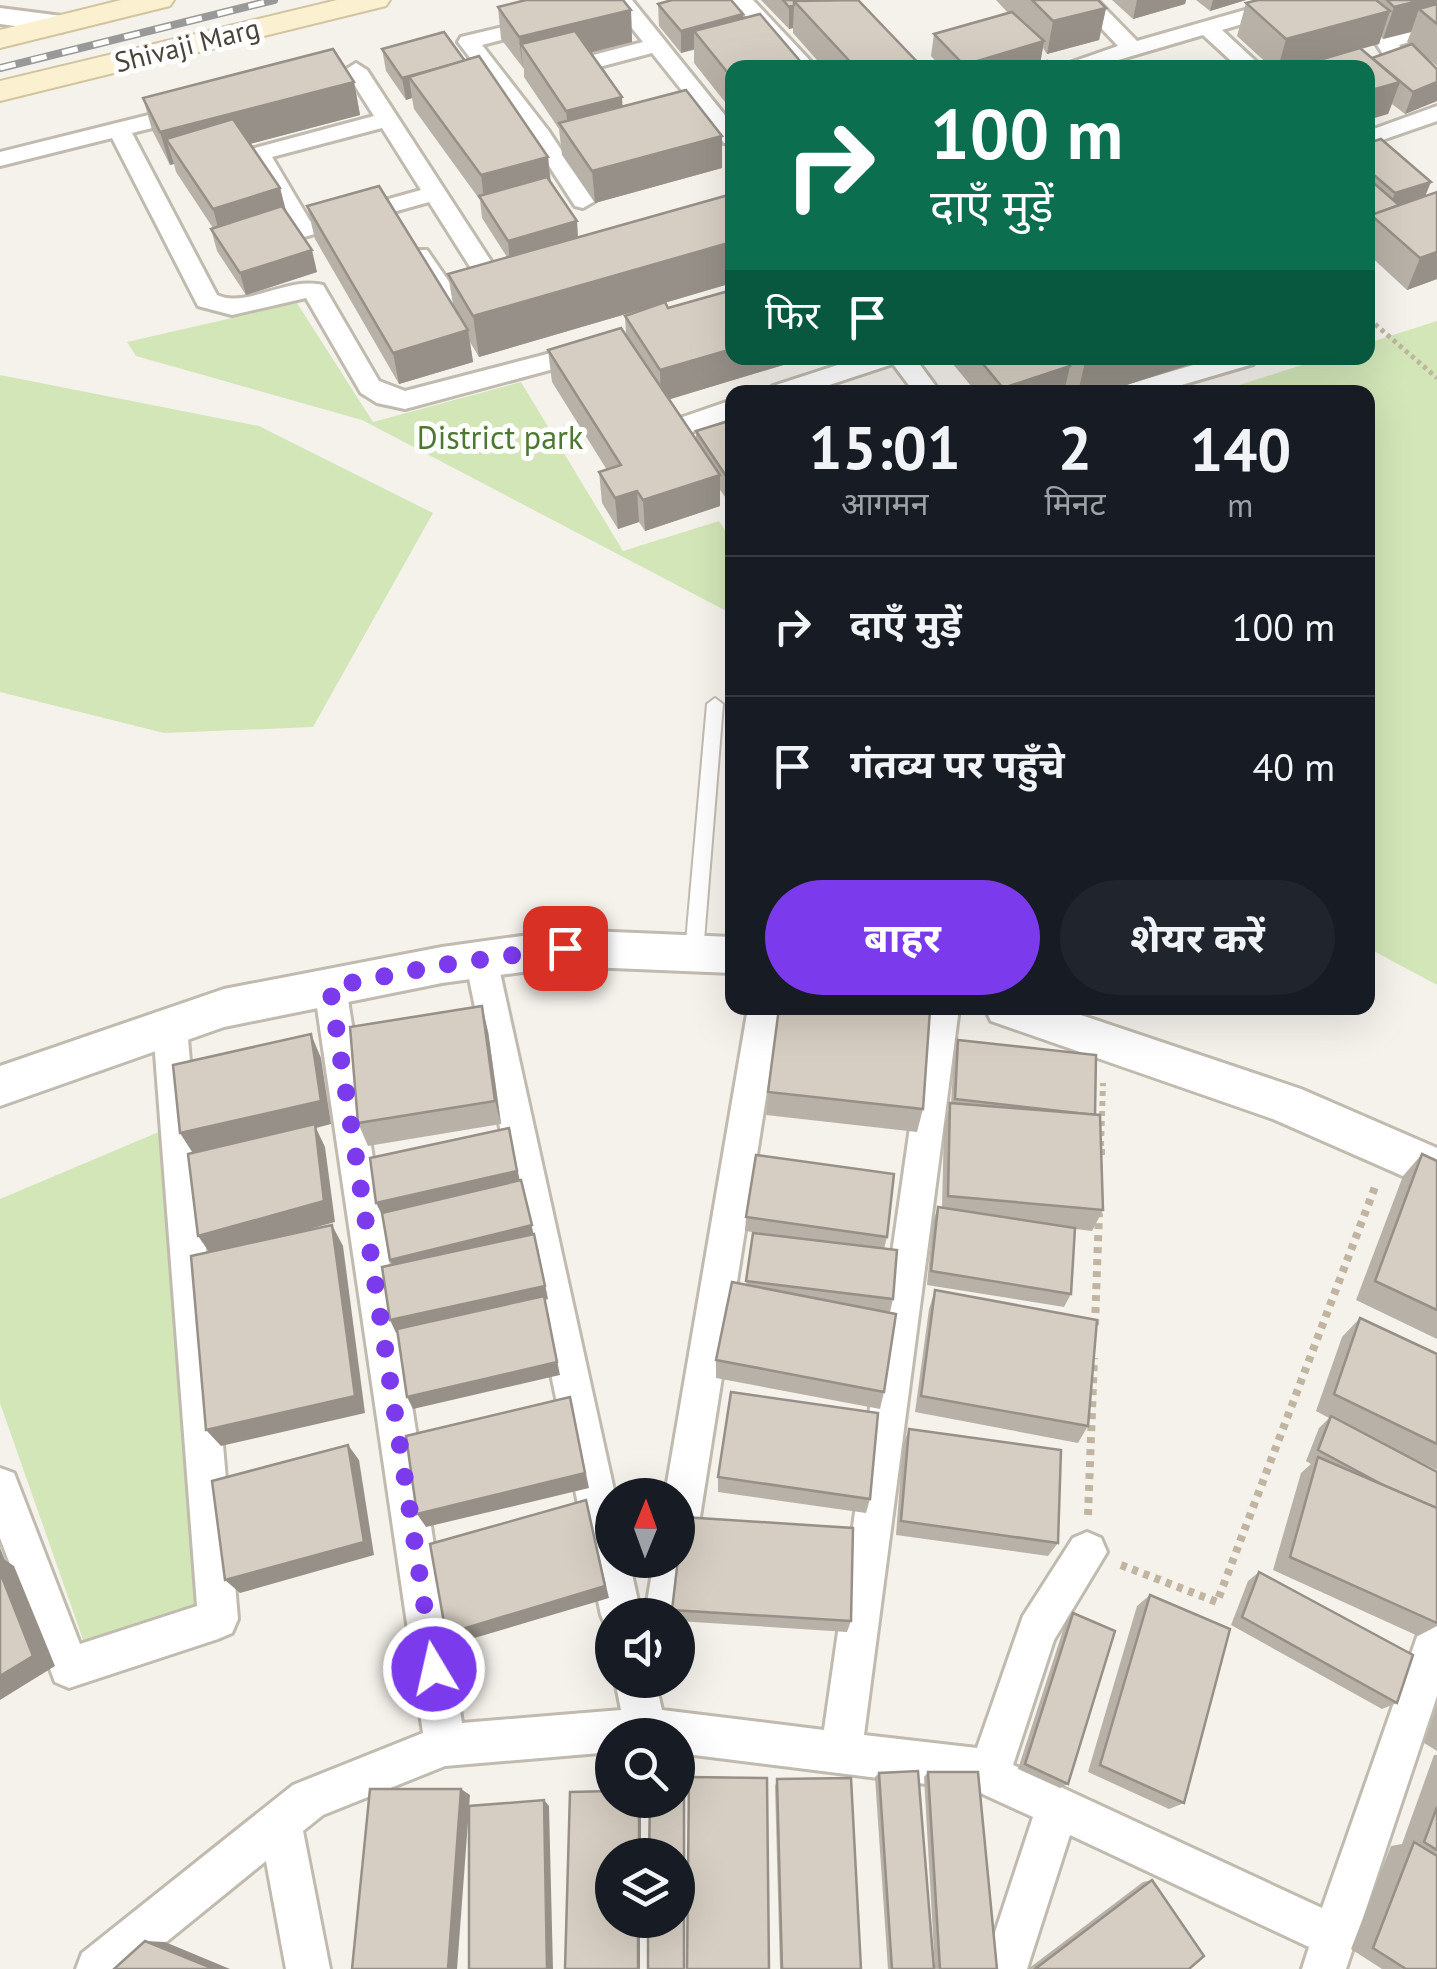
<!DOCTYPE html>
<html lang="hi">
<meta charset="utf-8">
<style>
body{margin:0;font-family:"PT Sans","Noto Sans Devanagari",sans-serif;background:#20242c;color:#f1f3f6;height:100vh;display:flex;flex-direction:column;font-size:38px;white-space:nowrap}
*{box-sizing:border-box;margin:0}
p{font-size:32px;color:#9ea1a6}
.icon{flex:none;width:55px;height:55px;fill:none;stroke:currentColor;stroke-width:2;stroke-linecap:round;stroke-linejoin:round}
.map{position:relative;flex:1;overflow:hidden}
.panel{position:absolute;left:725px;top:385px;width:650px;height:630px;display:flex;flex-direction:column;background:#171b24;border-radius:20px;box-shadow:0 10px 40px #0002}
.panel>*{flex:none}
.banner{position:absolute;left:725px;top:60px;width:650px;height:305px;border-radius:20px;box-shadow:0 10px 40px #0002;background:#0b6e4f;color:#fff;overflow:hidden}
.needle{width:65px;rotate:1deg}
.controls{position:absolute;left:595px;top:1478px;display:grid;gap:20px}
.controls a{display:grid;place-items:center;width:100px;height:100px;border-radius:50%;background:#171b24;box-shadow:0 10px 40px #0002;font-size:50px}
.pin{position:absolute;display:grid;place-items:center;width:85px;height:85px;color:#fff;margin:-42px;border-radius:20px;box-shadow:0 5px 15px #0006}
.me{position:absolute;width:110px;margin:-55px;rotate:351deg;stroke-linejoin:round;filter:drop-shadow(0 0 8px #0008)}
.turn{display:flex;align-items:center;gap:35px;height:210px;padding:0 40px;font-size:45px}
.turn .icon{width:130px;height:130px;stroke-width:2.5}
.turn b{display:block;font-size:70px;line-height:85px}
.then{display:flex;align-items:center;height:95px;padding:0 40px;background:#0003;gap:20px;font-size:38px}
.eta{display:flex;justify-content:space-evenly;align-items:center;height:170px;text-align:center}
.eta b{font-size:60px;font-weight:700;line-height:70px}
.primary-button{display:flex;gap:20px;margin-top:auto;padding:20px 40px}
.primary-button a{flex:1;height:115px;border-radius:60px;background:#7c3aed;color:#fff;font-size:40px;font-weight:700;line-height:115px;text-align:center}
.primary-button a+a{background:#20242c;color:#f1f3f6}
ul{padding:0;list-style:none}
li{display:flex;align-items:center;gap:30px;height:140px;padding:0 40px;border-top:2px solid #363941}
li div{flex:1}
li b{display:block;font-size:38px}
li em{font-style:normal}
.map>svg:first-child{display:block}
.green{fill:#d2e6b8}
.lines{fill:none;stroke-linecap:round;stroke-linejoin:round}
.service-casing{stroke:#c0baaf;stroke-width:4}
.minor-casing{stroke:#c0baaf;stroke-width:6}
.tertiary-casing{stroke:#c0baaf;stroke-width:6}
.secondary-casing{stroke:#d1c49f;stroke-width:4}
.path-far2{stroke:#c1b5a1;stroke-width:5;stroke-dasharray:4 4;stroke-linecap:butt}
.path-far1{stroke:#c1b5a1;stroke-width:6;stroke-dasharray:5 5;stroke-linecap:butt}
.path{stroke:#c1b5a1;stroke-width:8;stroke-dasharray:6 6;stroke-linecap:butt}
.service{fill:#fff;fill-rule:evenodd}
.minor{fill:#fff;fill-rule:evenodd}
.tertiary{fill:#fff;fill-rule:evenodd}
.secondary{fill:#fbf0cf;fill-rule:evenodd}
.rail-casing{stroke:#999;stroke-width:8}
.rail{stroke:#fff;stroke-width:5;stroke-dasharray:16;stroke-linecap:butt}
.wall{fill:#b8b1a7;fill-rule:evenodd}
.shaded-wall{fill:#969088}
.building{fill:#d6cec2;stroke:#969088;stroke-width:2.5}
.route{stroke:#7c3aed;stroke-width:18;stroke-dasharray:0 32.4}
.labels{text-anchor:middle;stroke-width:10;stroke-linejoin:round;paint-order:stroke}
.far-street-label{font-size:28px;fill:#49433a;stroke:#fff}
.park-label{font-size:32px;fill:#4c7830;stroke:#fff}
</style>
<div class="map">
<svg width="1437" height="1969" viewBox="0 0 1437 1969">
<rect width="100%" height="100%" fill="#f5f2ec"/>
<g class="green">
<polygon points="297,303 373,422 521,382 623,551 719,521 732,541 732,614 362,420 136,356 127,342"/>
<polygon points="1437,321 1437,985 1368,948 1368,392 1217,392 1324,358 1368,358 1368,343"/>
<polygon points="0,375 259,426 433,513 313,727 164,733 0,692"/>
<polygon points="173,1126 216,1606 86,1648 0,1403 0,1199"/>
</g>
<g class="lines">
<defs>
<polygon id="service" points="715,698 723,704 703,953 700,958 688,958 685,953 707,704"/>
<g id="minor">
<polygon points="615,0 632,0 732,124 732,145 724,143 652,53 599,67 614,90 611,95 595,95 575,64 578,59 643,42 619,12 594,18 583,12 587,8"/>
<polygon points="731,0 753,0 817,68 793,68"/>
<polygon points="1075,0 1097,0 1137,41 1280,0 1313,0 1310,4 1222,30 1263,68 1239,68 1203,35 1091,68 1055,68 1118,46"/>
<polygon points="541,18 552,24 548,28 482,45 548,130 595,201 583,208 575,206 531,138 458,42 461,37"/>
<polygon points="1437,21 1437,34 1399,45 1408,58 1405,63 1389,63 1375,42 1378,37"/>
<path d="M356,63L367,70L500,275L524,274L527,279L524,284L449,307L440,305L407,255L411,250H427L454,289L479,281L429,202L304,237L296,235L248,154L251,149L374,116L345,70ZM382,128L421,190L310,221L272,157Z"/>
<path d="M193,104L201,106L204,111L201,116L132,133L217,295C246,309 286,276 323,285L379,381L405,391L593,342L606,350L602,356L405,409L377,403L361,393L306,298L232,315L198,306L112,138L0,166V152Z"/>
<polygon points="1437,106 1437,121 1368,145 1368,131"/>
<polygon points="859,358 915,358 940,392 914,392 893,364 808,392 769,392 773,386"/>
<polygon points="1217,358 1257,358 1253,364 1158,392 1118,392 1122,386"/>
<polygon points="732,400 732,418 689,433 680,430 676,424 680,418"/>
<polygon points="481,945 492,949 497,959 615,1495 612,1560 629,1560 641,1615 612,1615 612,1631 607,1629 601,1615 465,959 470,949"/>
<polygon points="330,973 342,977 346,987 462,1723 621,1710 615,1680 655,1680 662,1710 824,1730 927,1008 959,1008 864,1735 977,1748 1023,1616 1073,1538 1087,1532 1101,1538 1107,1552 1054,1640 1013,1765 1322,1908 1417,1637 1423,1623 1437,1617 1437,1696 1346,1969 1302,1969 1309,1947 1070,1835 1027,1969 983,1969 1033,1817 974,1790 678,1753 678,1735 612,1735 612,1752 445,1766 323,1815 303,1831 330,1969 286,1969 266,1861 133,1969 76,1969 82,1953 293,1785 423,1733 314,987 318,977"/>
<path d="M748,1008H780L697,1536L690,1551C698,1571 688,1612 678,1630V1615H645L654,1560H678V1495H665Z"/>
<polygon points="170,1013 182,1017 187,1027 238,1619 232,1633 218,1639 69,1688 55,1682 0,1538 0,1468 14,1473 80,1644 197,1606 153,1027 158,1017"/>
</g>
<g id="tertiary">
<polygon points="0,8 62,16 76,24 62,32 0,24"/>
<polygon points="565,930 732,937 732,973 565,966 442,983 224,1027 0,1106 0,1066 224,989 442,947"/>
<polygon points="985,1008 1060,1008 1301,1089 1437,1148 1437,1191 1273,1119 991,1021"/>
</g>
<g id="secondary">
<polygon points="121,0 174,0 170,6 0,48 0,30"/>
<polygon points="337,0 390,0 386,6 0,101 0,81"/>
</g>
</defs>
<use href="#service" class="service-casing"/>
<use href="#minor" class="minor-casing"/>
<use href="#tertiary" class="tertiary-casing"/>
<use href="#secondary" class="secondary-casing"/>
<polyline class="path-far2" points="1369,319 1437,378"/>
<polyline class="path-far1" points="1101,1146 1103,1083"/>
<g class="path">
<polyline points="1101,1155 1101,1143"/>
<polyline points="1095,1325 1099,1213"/>
<polyline points="1088,1515 1094,1358"/>
<polyline points="1121,1565 1217,1602 1375,1187"/>
</g>
<use href="#service" class="service"/>
<use href="#minor" class="minor"/>
<use href="#tertiary" class="tertiary"/>
<use href="#secondary" class="secondary"/>
<defs>
<polyline id="rail" points="0,68 274,0"/>
</defs>
<use href="#rail" class="rail-casing"/>
<use href="#rail" class="rail"/>
</g>
<g class="wall">
<polygon points="672,0 732,68 732,111 694,63 694,50 681,53 659,26 658,4"/>
<polygon points="761,0 858,0 923,68 824,68 793,33 793,28 789,29"/>
<polygon points="996,0 1098,0 1106,8 1099,40 1047,54 1043,48 1040,63 1054,68 942,68 931,56 934,34 1008,13"/>
<polygon points="1112,0 1186,0 1185,4 1133,19"/>
<polygon points="1196,0 1246,0 1210,11"/>
<path d="M1258,0H1437V66L1418,51L1437,69V101L1405,114L1392,104L1388,114L1368,68H1272L1237,36L1246,3ZM1411,32L1407,42L1411,45L1372,58L1361,48L1379,44L1381,37L1383,39Z"/>
<polygon points="498,7 631,10 632,42 590,53 622,97 622,106 722,168 595,203 562,155 559,129 524,77 524,69 501,39"/>
<polygon points="382,49 465,61 548,157 551,182 577,221 578,237 732,283 665,303 668,308 790,363 669,399 696,439 696,431 732,420 726,498 720,490 720,506 645,531 639,522 618,529 602,503 599,472 607,470 552,382 548,350 626,335 625,316 653,306 479,357 470,342 473,362 399,384 315,239 307,206 453,305 448,274 507,257 482,218 480,200 414,109 412,98 406,100 386,71"/>
<polygon points="354,82 360,115 250,144 280,188 287,214 317,272 246,295 217,251 211,229 213,228 176,172 174,164 170,165 152,130 143,98"/>
<polygon points="1368,143 1425,196 1437,192 1437,279 1407,290 1368,254"/>
<polygon points="948,358 1210,358 1105,392 1068,392 1065,390 1064,392 976,392"/>
<polygon points="488,1031 501,1124 368,1146 358,1123"/>
<polygon points="958,1040 1095,1115 1103,1210 1092,1231 1075,1229 1071,1294 1064,1307 927,1285 933,1221 938,1207 942,1207 944,1126 951,1103 954,1056"/>
<polygon points="768,1092 923,1109 917,1132 766,1115"/>
<polygon points="1422,1154 1437,1161 1437,1339 1356,1300 1403,1176"/>
<polygon points="746,1217 887,1237 884,1249 893,1299 890,1312 876,1310 884,1392 880,1409 716,1378 716,1360 746,1285 753,1233 767,1234 745,1231"/>
<polygon points="935,1290 1088,1426 1078,1443 915,1412 929,1309"/>
<polygon points="1360,1318 1437,1354 1437,1470 1384,1444 1437,1472 1437,1626 1418,1636 1273,1570 1301,1473 1311,1464 1306,1461 1319,1428 1329,1418 1316,1411 1342,1337"/>
<polygon points="909,1429 1058,1543 1048,1556 896,1535 903,1445"/>
<polygon points="718,1477 870,1499 866,1513 718,1492"/>
<polygon points="1259,1572 1397,1703 1382,1709 1231,1625 1248,1581"/>
<polygon points="1150,1595 1184,1803 1169,1809 1088,1772 1137,1606"/>
<polygon points="672,1610 851,1621 847,1632 678,1621 678,1615 673,1615"/>
<polygon points="1073,1613 1068,1784 1060,1788 1018,1769 1066,1621"/>
<polygon points="1437,1705 1437,1751 1424,1743"/>
<polygon points="1434,1755 1437,1755 1437,1969 1382,1969 1351,1949 1391,1846 1402,1844"/>
<polygon points="928,1772 997,1969 935,1969 924,1777"/>
<polygon points="879,1773 934,1969 888,1969 875,1777"/>
<polygon points="777,1779 861,1969 780,1969 775,1786"/>
<polygon points="1152,1880 1189,1969 1028,1969 1143,1882"/>
</g>
<g class="shaded-wall">
<polygon points="1137,0 1186,0 1185,4 1133,19"/>
<polygon points="1213,0 1246,0 1210,11"/>
<polygon points="1422,0 1437,0 1437,24 1419,9 1411,32 1383,39 1394,7"/>
<polygon points="794,5 793,28 789,29 789,7"/>
<polygon points="1106,8 1099,40 1047,54 1053,21"/>
<polygon points="631,10 632,42 536,66 521,44 523,70 519,37"/>
<polygon points="1390,11 1379,44 1292,68 1278,68 1286,39"/>
<polygon points="743,14 743,36 694,31 694,49 681,53 681,31"/>
<polygon points="1044,41 1040,64 1027,68 964,68 964,65"/>
<polygon points="465,61 409,77 412,98 406,100 402,78"/>
<polygon points="354,82 360,115 181,162 166,139 174,164 170,165 160,132"/>
<polygon points="1400,82 1388,114 1368,120 1368,91"/>
<polygon points="1437,82 1437,101 1405,114 1413,92"/>
<polygon points="622,97 624,129 569,137 566,111"/>
<polygon points="722,136 722,168 595,203 592,171"/>
<polygon points="548,157 551,189 485,207 481,175"/>
<polygon points="1431,182 1422,204 1388,210 1395,193"/>
<polygon points="280,188 288,220 222,242 213,209"/>
<polygon points="577,221 578,244 510,263 508,241"/>
<polygon points="732,242 732,283 479,357 473,316"/>
<polygon points="312,250 317,272 246,295 240,273"/>
<polygon points="1437,252 1437,279 1407,290 1420,258"/>
<polygon points="468,330 473,362 399,384 393,353"/>
<polygon points="732,349 732,358 790,358 790,363 661,402 660,370"/>
<polygon points="1098,358 1210,358 1105,392 1078,392 1085,362"/>
<polygon points="1070,366 1064,392 1002,392 1003,388"/>
<polygon points="732,474 732,496 726,498 726,476"/>
<polygon points="720,475 720,506 645,531 643,500"/>
<polygon points="637,491 639,522 618,529 615,498"/>
<polygon points="482,1006 488,1031 501,1124 495,1101"/>
<polygon points="311,1034 321,1058 331,1124 316,1128 325,1147 335,1222 212,1256 198,1236 194,1155 180,1133"/>
<polygon points="512,1144 521,1186 383,1217 376,1203"/>
<polygon points="521,1180 535,1240 396,1274 390,1260"/>
<polygon points="332,1225 343,1246 365,1413 221,1446 206,1430"/>
<polygon points="538,1248 548,1299 545,1300 560,1375 413,1409 407,1397 545,1300 396,1333 390,1320"/>
<polygon points="570,1397 589,1488 426,1527 417,1514"/>
<polygon points="348,1445 359,1460 374,1555 240,1593 225,1580"/>
<polygon points="586,1500 609,1598 454,1644 446,1634"/>
<polygon points="0,1548 5,1560 14,1566 55,1666 0,1700"/>
<polygon points="461,1789 470,1795 457,1969 448,1969"/>
<polygon points="544,1800 549,1806 553,1969 547,1969"/>
<rect x="639" y="1800" width="2" height="55"/>
<rect x="638" y="1920" width="2" height="49"/>
<polygon points="145,1941 165,1942 230,1969 214,1969"/>
</g>
<g class="building">
<polygon points="526,0 623,0 631,10 519,37 498,7"/>
<polygon points="672,0 731,0 743,14 681,31 658,4"/>
<polygon points="783,0 796,0 794,1 794,5 789,7"/>
<polygon points="858,0 923,68 856,68 794,1"/>
<polygon points="1032,0 1098,0 1106,8 1053,21"/>
<polygon points="1258,0 1376,0 1390,11 1286,39 1246,3"/>
<polygon points="1387,0 1422,0 1394,7"/>
<polygon points="1437,4 1437,24 1419,9"/>
<polygon points="1012,12 1044,41 964,65 934,34"/>
<polygon points="760,14 806,68 732,68 732,78 694,31"/>
<polygon points="575,31 622,97 566,111 521,44"/>
<polygon points="444,32 465,61 402,78 382,49"/>
<polygon points="1412,44 1437,69 1437,82 1413,92 1372,58"/>
<polygon points="1360,48 1400,82 1368,91 1368,68 1292,68"/>
<polygon points="333,49 354,82 160,132 143,98"/>
<polygon points="479,56 548,157 481,175 409,77"/>
<polygon points="1047,61 1054,68 1025,68"/>
<polygon points="686,90 722,136 592,171 559,123"/>
<polygon points="233,119 280,188 213,209 166,139"/>
<polygon points="1381,139 1431,182 1395,193 1368,170 1368,143"/>
<polygon points="547,177 577,221 508,241 479,196"/>
<polygon points="1368,178 1399,205 1368,217"/>
<polygon points="379,186 468,330 393,353 307,206"/>
<polygon points="1437,192 1437,252 1420,258 1371,215"/>
<polygon points="732,194 732,242 473,316 448,274"/>
<polygon points="282,206 312,250 240,273 211,229"/>
<polygon points="732,290 732,349 660,370 625,316 665,302 668,308"/>
<polygon points="621,328 720,475 643,500 637,491 615,498 599,472 621,465 548,350"/>
<polygon points="978,358 1063,358 1070,366 1003,388"/>
<polygon points="1082,358 1098,358 1085,362"/>
<polygon points="732,420 732,474 726,476 696,431"/>
<polygon points="482,1006 495,1101 358,1123 350,1027"/>
<polygon points="779,1008 903,1008 930,1010 923,1109 768,1092"/>
<polygon points="311,1034 321,1101 180,1133 173,1065"/>
<polygon points="958,1040 1096,1055 1095,1115 955,1099"/>
<polygon points="950,1103 1100,1115 1103,1210 948,1196"/>
<polygon points="315,1124 324,1201 198,1236 188,1154"/>
<polygon points="509,1128 517,1171 376,1203 370,1158"/>
<polygon points="1422,1154 1437,1161 1437,1310 1375,1281"/>
<polygon points="756,1155 894,1174 887,1237 746,1217"/>
<polygon points="521,1180 532,1225 390,1260 382,1213"/>
<polygon points="938,1207 1075,1228 1071,1294 931,1271"/>
<polygon points="332,1225 355,1396 206,1430 191,1256"/>
<polygon points="753,1233 897,1250 893,1299 746,1281"/>
<polygon points="534,1234 545,1286 390,1320 382,1267"/>
<polygon points="732,1282 896,1314 884,1392 716,1360"/>
<polygon points="935,1290 1097,1320 1088,1426 921,1396"/>
<polygon points="544,1296 557,1362 407,1397 397,1329"/>
<polygon points="1360,1318 1437,1354 1437,1444 1334,1394"/>
<polygon points="731,1392 878,1413 870,1499 718,1477"/>
<polygon points="570,1397 585,1473 417,1514 406,1436"/>
<polygon points="1331,1416 1437,1472 1437,1508 1385,1486 1318,1450"/>
<polygon points="909,1429 1061,1450 1058,1543 901,1521"/>
<polygon points="348,1445 364,1542 225,1580 212,1481"/>
<polygon points="1318,1457 1437,1508 1437,1623 1290,1557"/>
<polygon points="586,1500 605,1586 446,1634 430,1544"/>
<polygon points="683,1517 853,1528 851,1621 672,1610"/>
<polygon points="0,1572 33,1656 0,1676"/>
<polygon points="1259,1572 1413,1655 1397,1703 1242,1617"/>
<polygon points="1150,1595 1230,1629 1184,1803 1100,1765"/>
<polygon points="1073,1613 1115,1631 1068,1784 1025,1764"/>
<polygon points="918,1771 934,1969 892,1969 879,1773"/>
<polygon points="928,1772 978,1772 997,1969 940,1969"/>
<polygon points="689,1777 767,1778 769,1969 687,1969"/>
<polygon points="851,1778 861,1969 782,1969 777,1779"/>
<polygon points="678,1781 684,1781 684,1969 648,1969 648,1920 678,1920 678,1855 649,1855 650,1800 678,1800"/>
<polygon points="370,1789 461,1789 448,1969 352,1969"/>
<polygon points="612,1791 612,1800 639,1800 639,1855 612,1855 612,1920 638,1920 638,1969 565,1969 570,1792"/>
<polygon points="544,1800 547,1969 469,1969 469,1806"/>
<polygon points="1437,1807 1437,1850 1424,1842"/>
<polygon points="1414,1842 1437,1856 1437,1969 1406,1969 1373,1948"/>
<polygon points="1152,1880 1204,1956 1189,1969 1035,1969"/>
<polygon points="145,1941 214,1969 114,1969"/>
</g>
<g class="lines">
<polyline class="route" points="434,1669 330,987 442,965 565,948"/>
</g>
<g class="labels">
<g class="far-street-label">
<text transform="translate(187 45) rotate(-14)" y="10">Shivaji Marg</text>
</g>
<g class="park-label">
<text x="500" y="449">District park</text>
</g>
</g>
</svg>
<div class="controls">
<a><svg class="needle" viewBox="-14 -14 28 28"><path d="M0-13l5 13h-10z" fill="#e53935"/><path d="M0 13l5-13h-10z" fill="#9ea1a6"/></svg></a>
<a><svg class="icon" aria-label="sound" viewBox="0 0 24 24"><path d="M4 9h4l5-4v14l-5-4H4zM17 9q2 3 0 6"/></svg></a>
<a><svg class="icon" aria-label="search" viewBox="0 0 24 24"><circle cx="10" cy="10" r="6"/><path d="M15 15l6 6"/></svg></a>
<a><svg class="icon" aria-label="layers" viewBox="0 0 24 24"><path d="M12 4l9 5-9 5-9-5zM3 14l9 5 9-5"/></svg></a>
</div>
<div class="pin" style="left:565px;top:948px;background:#d93025"><svg class="icon" aria-label="arrive" viewBox="0 0 24 24"><path d="M6 21V4h12l-3 4 3 4H6"/></svg></div>
<svg class="me" style="left:434px;top:1669px" viewBox="-20 -20 40 40"><circle r="17" fill="#7c3aed" stroke="#fff" stroke-width="3"/><path d="M0-11L8 9 0 5-8 9z" fill="#fff"/></svg>
<div class="banner">
<div class="turn"><svg class="icon" aria-label="right" viewBox="0 0 24 24"><path d="M7 20v-9h11M14 6l5 5-5 5"/></svg><div><b>100 m</b>दाएँ मुड़ें</div></div>
<div class="then">फिर<svg class="icon" aria-label="arrive" viewBox="0 0 24 24"><path d="M6 21V4h12l-3 4 3 4H6"/></svg></div>
</div>
<section class="panel">
<div class="eta">
<div><b>15:01</b><p>आगमन</p></div>
<div><b>2</b><p>मिनट</p></div>
<div><b>140</b><p>m</p></div>
</div>
<ul>
<li><svg class="icon" aria-label="right" viewBox="0 0 24 24"><path d="M7 20v-9h11M14 6l5 5-5 5"/></svg><div><b>दाएँ मुड़ें</b></div><em>100 m</em></li>
<li><svg class="icon" aria-label="arrive" viewBox="0 0 24 24"><path d="M6 21V4h12l-3 4 3 4H6"/></svg><div><b>गंतव्य पर पहुँचे</b></div><em>40 m</em></li>
</ul>
<div class="primary-button"><a>बाहर</a><a>शेयर करें</a></div>
</section>
</div>
